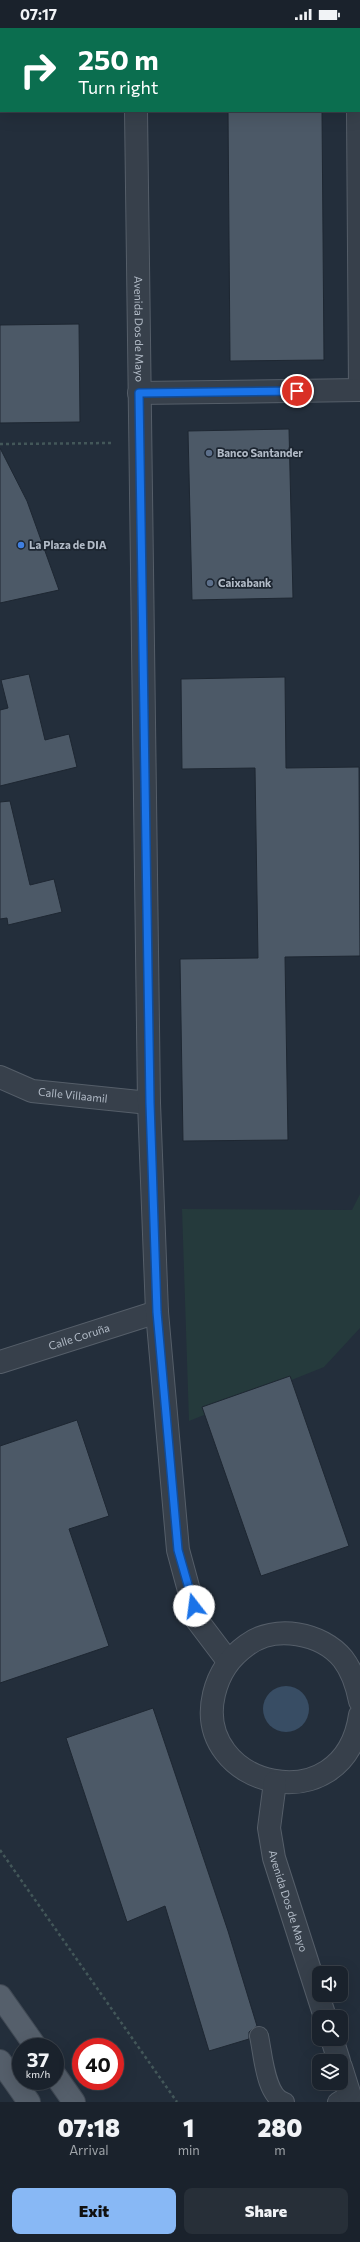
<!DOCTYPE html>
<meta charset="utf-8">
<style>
body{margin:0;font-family:Commissioner,sans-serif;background:#272f38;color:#f1f3f6;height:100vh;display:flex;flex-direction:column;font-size:15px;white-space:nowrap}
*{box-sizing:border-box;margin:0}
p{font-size:13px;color:#9fa4a9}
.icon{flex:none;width:22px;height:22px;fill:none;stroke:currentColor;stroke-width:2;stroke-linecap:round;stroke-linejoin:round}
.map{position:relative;height:2074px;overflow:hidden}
.panel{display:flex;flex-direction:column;background:#1a222c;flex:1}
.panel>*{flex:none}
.guide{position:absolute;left:0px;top:0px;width:360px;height:84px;box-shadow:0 4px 16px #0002,0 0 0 1px #383f48;background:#0b6e4f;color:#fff;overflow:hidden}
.buttons{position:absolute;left:312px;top:1938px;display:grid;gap:8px}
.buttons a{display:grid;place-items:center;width:36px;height:36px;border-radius:8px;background:#1a222c;box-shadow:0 4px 16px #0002,0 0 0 1px #383f48;font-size:20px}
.speed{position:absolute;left:12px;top:2010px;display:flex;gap:8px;font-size:20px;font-weight:700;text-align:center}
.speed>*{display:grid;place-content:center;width:52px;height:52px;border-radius:50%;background:#1a222c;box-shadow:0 4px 16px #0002,0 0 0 1px #383f48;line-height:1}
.speed small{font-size:10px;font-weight:400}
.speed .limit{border:6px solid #d22;background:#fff;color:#111}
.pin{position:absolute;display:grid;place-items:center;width:34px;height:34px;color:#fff;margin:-17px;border:2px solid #fff;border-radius:50%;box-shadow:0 1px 4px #0007}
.me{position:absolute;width:44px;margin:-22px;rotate:345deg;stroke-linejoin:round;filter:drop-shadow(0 0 3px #0008)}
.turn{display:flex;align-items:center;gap:14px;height:84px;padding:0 12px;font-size:18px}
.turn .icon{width:52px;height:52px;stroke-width:2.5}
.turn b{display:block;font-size:28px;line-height:34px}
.eta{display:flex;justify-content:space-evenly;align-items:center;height:68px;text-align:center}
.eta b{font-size:24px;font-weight:800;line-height:28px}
.action{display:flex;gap:8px;margin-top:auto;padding:8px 12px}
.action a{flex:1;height:46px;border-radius:8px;background:#88b8f5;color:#111;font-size:16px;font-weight:800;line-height:46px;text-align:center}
.action a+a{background:#272f38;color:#f1f3f6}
.status{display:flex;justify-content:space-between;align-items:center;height:28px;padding:0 20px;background:#1a222c;direction:ltr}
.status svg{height:11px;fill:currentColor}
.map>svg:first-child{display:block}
.green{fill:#253a3c}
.water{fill:#384d64}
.building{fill:#4c5967;stroke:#1e2732}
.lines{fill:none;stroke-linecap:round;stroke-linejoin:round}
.service-casing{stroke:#555e69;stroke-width:20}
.minor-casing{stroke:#555e69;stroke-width:24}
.tertiary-casing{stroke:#555e69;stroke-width:24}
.primary-casing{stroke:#404954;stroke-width:24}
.path{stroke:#435759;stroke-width:2.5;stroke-dasharray:3 3;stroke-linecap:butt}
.service{stroke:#37404b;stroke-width:18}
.minor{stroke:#37404b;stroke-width:22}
.tertiary{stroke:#37404b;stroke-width:22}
.primary{stroke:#555f6b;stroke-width:22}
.route-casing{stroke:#114b97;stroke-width:10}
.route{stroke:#1a73e8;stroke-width:7}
.service-dot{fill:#5c6f8a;stroke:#1c2530;stroke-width:1.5}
.shop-dot{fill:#3f7fe0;stroke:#1c2530;stroke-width:1.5}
.labels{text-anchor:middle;stroke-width:3.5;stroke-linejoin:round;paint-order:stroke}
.street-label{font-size:11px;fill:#b2bbc7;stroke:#1c2530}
.poi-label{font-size:11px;font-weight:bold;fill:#b2bbc7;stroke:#1c2530;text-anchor:start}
</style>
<div class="status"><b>07:17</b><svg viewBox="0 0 49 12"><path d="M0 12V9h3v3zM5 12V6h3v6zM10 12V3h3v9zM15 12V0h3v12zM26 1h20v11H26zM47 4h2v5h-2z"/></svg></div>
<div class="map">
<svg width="360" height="2074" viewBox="0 0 360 2074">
<rect width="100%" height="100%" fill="#232e3b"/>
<polygon class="green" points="360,1166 360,1300 324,1339 189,1393 182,1181 352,1182"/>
<circle class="water" cx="286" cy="1681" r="23"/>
<g class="building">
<polygon points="228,83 322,83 324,332 230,333"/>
<polygon points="79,296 80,394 0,395 0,297"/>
<polygon points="289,401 293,570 192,572 188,403"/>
<polygon points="0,420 27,473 59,562 0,575"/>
<polygon points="29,646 45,712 69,706 77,739 0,758 0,682 8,680 1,652"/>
<polygon points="285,649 286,740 359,739 360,928 285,929 288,1112 183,1113 180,931 258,930 255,740 182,741 181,651"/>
<polygon points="10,773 30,857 54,851 62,884 8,897 7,890 0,891 0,774"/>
<polygon points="290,1348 349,1518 261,1548 202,1379"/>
<polygon points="77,1392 109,1488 69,1501 109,1618 0,1655 0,1418"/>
<polygon points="153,1680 228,1903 257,1998 249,2004 249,2011 209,2023 165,1878 127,1894 66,1710"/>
</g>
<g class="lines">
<defs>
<g id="service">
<path d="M259,2008C263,2025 265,2069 285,2074"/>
<polyline points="337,2074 350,2066"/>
</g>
<g id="minor">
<polyline points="0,35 1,35"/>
<polyline points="359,56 360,56"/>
<polyline points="358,83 360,362"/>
<polyline points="139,365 360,362"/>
<path id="s1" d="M0,1049L32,1063L149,1075"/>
<path id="s2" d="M0,1334L157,1284"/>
</g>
<g id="tertiary">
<polyline points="134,0 135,1"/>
<path id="s3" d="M136,83L149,1075L157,1284L178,1522L197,1592L228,1633"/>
<path d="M360,1673C357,1658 353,1644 343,1631C322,1605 275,1596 247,1617C229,1630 219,1645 214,1666C192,1759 344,1797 360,1687"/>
<path id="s4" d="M275,1754L269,1800L274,1830L325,1989"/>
<polyline points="332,2011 339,2033"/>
<polyline points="341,2039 352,2074"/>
</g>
<g id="primary">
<polyline points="0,1968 36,2019"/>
<polyline points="0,2033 29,2074"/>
<polyline points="55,2047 74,2074"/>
</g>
</defs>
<use href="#service" class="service-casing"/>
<use href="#minor" class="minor-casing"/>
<use href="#tertiary" class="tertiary-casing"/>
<use href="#primary" class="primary-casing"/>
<g class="path">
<polyline points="0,416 113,415"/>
<polyline points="0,1822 177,2074"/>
</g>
<use href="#service" class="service"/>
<use href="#minor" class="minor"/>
<use href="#tertiary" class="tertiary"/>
<use href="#primary" class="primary"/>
</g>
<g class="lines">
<defs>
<polyline id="route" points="194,1578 178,1522 157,1284 150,1075 139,365 297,363"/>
</defs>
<use href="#route" class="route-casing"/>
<use href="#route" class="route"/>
</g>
<g class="service-dot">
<circle cx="209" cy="425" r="4"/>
<circle cx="210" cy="555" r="4"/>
</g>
<circle class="shop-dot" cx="21" cy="517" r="4"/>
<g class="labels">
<g class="street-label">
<text dy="4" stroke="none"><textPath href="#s3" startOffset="218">Avenida Dos de Mayo</textPath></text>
<text dy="4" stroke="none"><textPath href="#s1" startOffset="76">Calle Villaamil</textPath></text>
<text dy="4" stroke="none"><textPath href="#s2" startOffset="83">Calle Coruña</textPath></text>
<text dy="4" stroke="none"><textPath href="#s4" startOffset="122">Avenida Dos de Mayo</textPath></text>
</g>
<g class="poi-label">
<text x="217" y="429">Banco Santander</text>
<text x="29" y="521">La Plaza de DIA</text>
<text x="218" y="559">Caixabank</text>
</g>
</g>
</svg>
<div class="buttons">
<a><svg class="icon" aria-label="sound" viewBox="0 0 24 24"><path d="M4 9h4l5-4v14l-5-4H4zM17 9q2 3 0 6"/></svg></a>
<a><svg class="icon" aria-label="search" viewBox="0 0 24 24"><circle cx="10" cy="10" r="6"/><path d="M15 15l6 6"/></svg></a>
<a><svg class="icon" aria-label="layers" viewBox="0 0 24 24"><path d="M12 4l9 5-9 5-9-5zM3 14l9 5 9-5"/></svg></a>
</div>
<div class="speed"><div>37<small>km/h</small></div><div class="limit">40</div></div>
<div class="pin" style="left:297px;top:363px;background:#d93025"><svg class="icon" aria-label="arrive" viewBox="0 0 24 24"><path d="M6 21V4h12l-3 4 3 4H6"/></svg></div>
<svg class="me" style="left:194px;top:1578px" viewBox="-20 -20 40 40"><circle r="19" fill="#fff"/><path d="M0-13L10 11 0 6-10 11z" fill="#1a73e8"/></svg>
<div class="guide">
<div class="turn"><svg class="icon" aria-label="right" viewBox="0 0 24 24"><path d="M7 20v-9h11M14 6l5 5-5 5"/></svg><div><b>250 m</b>Turn right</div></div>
</div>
</div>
<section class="panel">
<div class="eta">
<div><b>07:18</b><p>Arrival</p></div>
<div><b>1</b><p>min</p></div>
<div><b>280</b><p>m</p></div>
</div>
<div class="action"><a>Exit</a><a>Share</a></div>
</section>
